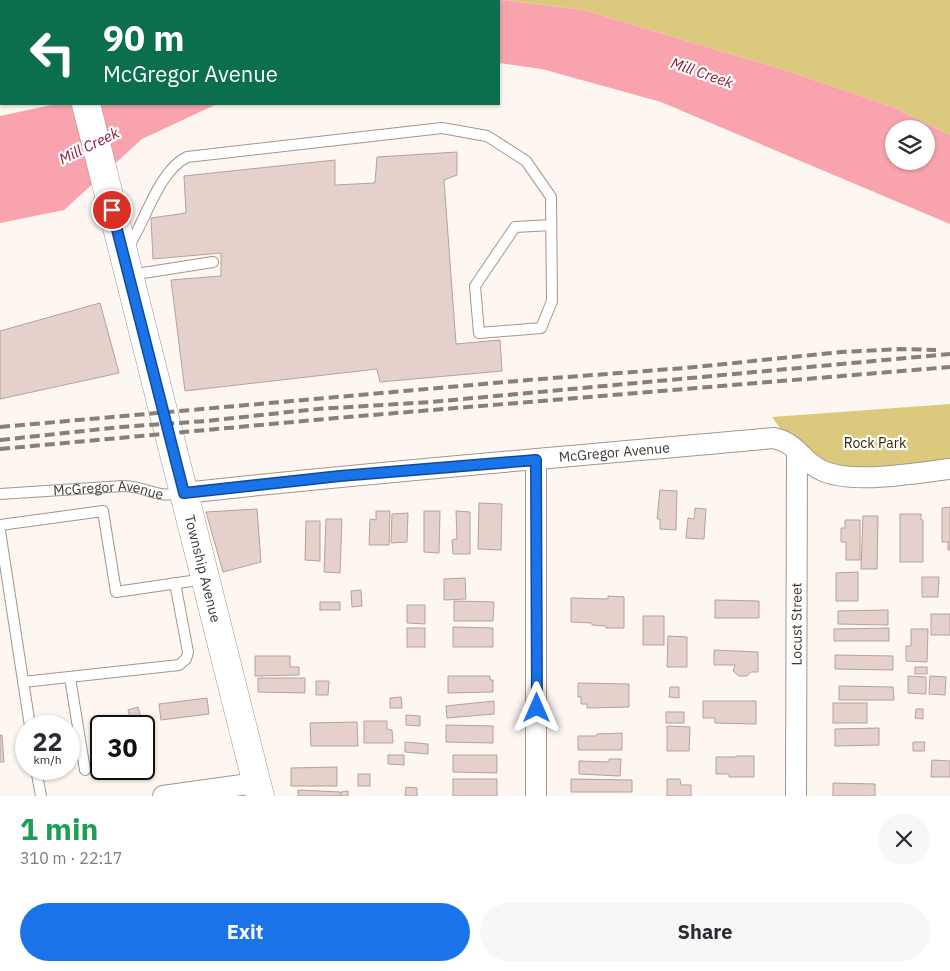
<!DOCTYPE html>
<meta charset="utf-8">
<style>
body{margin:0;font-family:"IBM Plex Sans",sans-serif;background:#f7f7f7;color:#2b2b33;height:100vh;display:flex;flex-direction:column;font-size:19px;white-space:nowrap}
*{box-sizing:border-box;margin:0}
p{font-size:16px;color:#7c7c81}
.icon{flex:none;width:28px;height:28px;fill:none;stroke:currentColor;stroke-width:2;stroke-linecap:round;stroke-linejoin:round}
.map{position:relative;height:796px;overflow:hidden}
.sheet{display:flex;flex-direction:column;background:#fff;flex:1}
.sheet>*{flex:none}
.guide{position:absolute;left:0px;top:0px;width:500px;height:105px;box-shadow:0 1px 4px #0004;background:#0b6e4f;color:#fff;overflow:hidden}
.controls{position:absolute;left:885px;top:120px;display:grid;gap:10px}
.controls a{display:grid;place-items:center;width:50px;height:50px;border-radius:50%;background:#fff;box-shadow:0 1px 4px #0004;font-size:25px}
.speed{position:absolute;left:15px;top:715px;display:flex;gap:10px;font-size:25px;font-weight:700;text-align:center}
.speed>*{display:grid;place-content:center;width:65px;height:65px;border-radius:50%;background:#fff;box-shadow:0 1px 4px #0004;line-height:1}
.speed small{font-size:12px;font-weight:400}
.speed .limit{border:2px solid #111;border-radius:8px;background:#fff;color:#111}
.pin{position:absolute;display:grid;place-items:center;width:42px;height:42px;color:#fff;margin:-21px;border:2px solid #fff;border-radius:50%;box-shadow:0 1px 5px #0007}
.me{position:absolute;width:55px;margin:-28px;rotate:0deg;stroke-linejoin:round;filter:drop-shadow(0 0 4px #0008)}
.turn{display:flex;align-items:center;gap:18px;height:105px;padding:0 20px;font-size:22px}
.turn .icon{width:65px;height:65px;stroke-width:2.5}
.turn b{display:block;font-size:35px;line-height:42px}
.round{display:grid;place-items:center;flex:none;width:52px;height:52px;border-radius:26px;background:#f7f7f7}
.overview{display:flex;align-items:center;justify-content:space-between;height:85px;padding:0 20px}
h1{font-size:30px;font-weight:700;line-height:38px;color:#1e9e55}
.button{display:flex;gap:10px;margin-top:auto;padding:10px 20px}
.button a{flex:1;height:58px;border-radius:30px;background:#1a73e8;color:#fff;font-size:20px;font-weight:700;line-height:58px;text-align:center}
.button a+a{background:#f7f7f7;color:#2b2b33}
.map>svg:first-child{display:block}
.green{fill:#dbca7d}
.water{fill:#f8a3ae;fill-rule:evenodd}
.building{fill:#e6d0cc;stroke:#b5a19d}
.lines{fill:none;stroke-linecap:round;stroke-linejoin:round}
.service-casing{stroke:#a6958b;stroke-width:12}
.minor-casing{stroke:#a6958b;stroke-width:22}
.secondary-casing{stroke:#a6958b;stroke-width:29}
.service{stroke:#fff;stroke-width:10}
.minor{stroke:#fff;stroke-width:20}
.secondary{stroke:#fff;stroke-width:28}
.rail{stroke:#867f7a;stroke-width:4;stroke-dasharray:10 5;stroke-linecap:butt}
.route-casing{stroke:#114b97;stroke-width:12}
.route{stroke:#1a73e8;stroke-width:9}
.labels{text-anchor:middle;stroke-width:4.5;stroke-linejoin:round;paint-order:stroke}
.park-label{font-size:14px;fill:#352b00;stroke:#fff}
.street-label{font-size:14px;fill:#3d3632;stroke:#fff}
.water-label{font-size:15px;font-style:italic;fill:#93163b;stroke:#fff}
</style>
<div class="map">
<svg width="950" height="796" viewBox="0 0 950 796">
<rect width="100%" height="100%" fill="#fdf6f1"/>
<g class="green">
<polygon points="502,0 950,0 950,135 893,107 781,69 583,10"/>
<polygon points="950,404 950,469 839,475 797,451 772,417"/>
</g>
<g class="water">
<path d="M353,0H502L583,10L781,69L893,107L950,135V224L661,102L542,69L499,63V1H345ZM894,129H926V161H894Z"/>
<polygon points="56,104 217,104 142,139 64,210 0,223 0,116"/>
</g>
<g class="building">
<polygon points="457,152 457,175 444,180 456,344 500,340 502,371 380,382 377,369 185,391 171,280 221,276 221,253 153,259 151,218 186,213 184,176 335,160 335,185 375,183 377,157"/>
<polygon points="100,303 119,373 0,399 0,331"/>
<polygon points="660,490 677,491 676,530 660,529 660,519 657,519"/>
<polygon points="479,503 502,504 501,550 478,549"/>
<polygon points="950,507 950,550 948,550 948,542 942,542 942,508"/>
<polygon points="695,508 706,509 704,539 686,538 688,518 694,519"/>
<polygon points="257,509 261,562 223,572 206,512"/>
<polygon points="376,511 390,511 389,545 369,545 370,519 376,520"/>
<polygon points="424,511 440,511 439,553 424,552"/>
<polygon points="456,511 470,512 470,554 453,554 452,540 457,539"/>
<polygon points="408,513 407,542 391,543 392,514"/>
<polygon points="900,514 921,514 921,520 923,520 923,562 900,562"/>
<polygon points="863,516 878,516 877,569 861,569"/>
<polygon points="326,519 342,519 340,573 324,572"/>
<polygon points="845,520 860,520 860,560 846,560 846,542 841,542 841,528 845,528"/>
<polygon points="306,521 320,521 320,561 305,560"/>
<polygon points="858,572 858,601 836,601 836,573"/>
<polygon points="922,577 939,577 938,597 922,597"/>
<polygon points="465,578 466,599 444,600 444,579"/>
<polygon points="361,590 362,606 352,607 351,591"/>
<polygon points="608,596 624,597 624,628 606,628 606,626 592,625 592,623 571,622 571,598 608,599"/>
<polygon points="715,600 759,601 759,618 715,618"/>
<polygon points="454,601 494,602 493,621 454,621"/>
<rect x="320" y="602" width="20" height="8"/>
<polygon points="407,605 425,605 425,624 407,623"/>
<polygon points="888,610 888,625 838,624 838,611"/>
<rect x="931" y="614" width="19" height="21"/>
<rect x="643" y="616" width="21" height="29"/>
<polygon points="453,627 493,628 493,647 453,647"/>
<rect x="407" y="628" width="18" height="19"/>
<polygon points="889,628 889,641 834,641 834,629"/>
<polygon points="911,629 928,629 927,662 906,661 906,646 911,646"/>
<polygon points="668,636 687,637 687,667 667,667"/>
<polygon points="714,650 758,652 758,672 751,672 747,676 739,676 733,671 735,665 714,665"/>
<polygon points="835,655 893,656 893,670 835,669"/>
<polygon points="255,656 290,656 290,667 299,667 299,675 255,676"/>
<rect x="915" y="667" width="12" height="7"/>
<polygon points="448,676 490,676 490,680 493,680 493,692 448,693"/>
<polygon points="908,676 926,677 926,694 908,693"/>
<polygon points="930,676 946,677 945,695 929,694"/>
<polygon points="258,678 305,678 305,693 258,692"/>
<polygon points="316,681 329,681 328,695 316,695"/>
<polygon points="578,683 629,684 629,707 587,708 587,704 581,704 581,697 578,697"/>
<polygon points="839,686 893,687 894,700 839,700"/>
<polygon points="670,687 679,687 679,698 669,697"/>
<polygon points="401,697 402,708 390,708 390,698"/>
<polygon points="207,698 209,714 161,720 159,704"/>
<polygon points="494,701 494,714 447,718 446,706"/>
<polygon points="703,701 756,701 756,724 715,723 715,718 703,718"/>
<rect x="833" y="703" width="34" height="20"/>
<polygon points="138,707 142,723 132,725 128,710"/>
<polygon points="916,709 923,709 923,719 915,718"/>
<rect x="666" y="712" width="18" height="11"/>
<polygon points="406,715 420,716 420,726 406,725"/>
<polygon points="364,721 387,721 387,729 392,730 393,743 364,743"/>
<polygon points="357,722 358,746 311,746 310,723"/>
<polygon points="446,725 493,726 493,743 446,742"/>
<polygon points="667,726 690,727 689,751 667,751"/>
<polygon points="879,728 879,745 835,746 835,729"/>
<polygon points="622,733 622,750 578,750 578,736 596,736 597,734"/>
<polygon points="0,735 2,735 4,762 0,762"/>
<polygon points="405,742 428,744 428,754 405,752"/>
<polygon points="913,742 925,742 924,751 913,751"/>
<polygon points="388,755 404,755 404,765 388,764"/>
<polygon points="453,755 497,755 497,773 453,772"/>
<polygon points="736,756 754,756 754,777 729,777 729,774 716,774 716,757 736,757"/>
<polygon points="609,759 621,759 620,776 579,774 579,761 609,762"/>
<polygon points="932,760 950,761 950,777 931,777"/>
<polygon points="337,767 337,786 291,786 291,768"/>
<polygon points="123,769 140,769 125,773"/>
<rect x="358" y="774" width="12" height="12"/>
<rect x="453" y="779" width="44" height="17"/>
<polygon points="571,779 632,780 632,792 571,792"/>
<polygon points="667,779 680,779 681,785 691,785 691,796 667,796"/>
<polygon points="833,783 875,784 875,796 833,796"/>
<polygon points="406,787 417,788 417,796 405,796"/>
<polygon points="298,790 340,792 340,796 298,796"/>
<polygon points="348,791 348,796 341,796 341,792"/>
</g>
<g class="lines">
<defs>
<g id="service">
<polyline points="0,36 1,36"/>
<path d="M127,249C145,223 158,171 187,157L442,128L487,136L526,161L551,197L552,301L541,328L479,333L475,286L515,227L551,225"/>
<polyline points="130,275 213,262"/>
<path id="s1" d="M0,494L123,486C147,486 155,499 182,493"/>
<polyline points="0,525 103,511 116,592 205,579"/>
<polyline points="0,531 30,726"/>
<polyline points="70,678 85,770"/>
<polyline points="23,682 179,665 186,659 188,652 175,583"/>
<polyline points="36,769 41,796"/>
</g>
<g id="minor">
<polyline points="536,460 536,796"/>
<path id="s2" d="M184,493C381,471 578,456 774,438C799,444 801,461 821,470C851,485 916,473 950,469"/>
<polyline points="163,796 256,783"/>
<path id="s3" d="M796,796L797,451"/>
</g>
<g id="secondary">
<polyline points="62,0 62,1"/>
<path id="s4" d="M86,104L260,796"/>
</g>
</defs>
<use href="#service" class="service-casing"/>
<use href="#minor" class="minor-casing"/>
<use href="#secondary" class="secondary-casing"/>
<use href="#service" class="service"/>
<use href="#minor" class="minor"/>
<use href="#secondary" class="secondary"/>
<g class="rail">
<polyline points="0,427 528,380 685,368 841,352 901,349 936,350"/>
<polyline points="0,440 121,427 206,421 317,409 431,402 950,354"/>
<polyline points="0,449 336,418 950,367"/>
</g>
</g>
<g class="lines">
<defs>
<polyline id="route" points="112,210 184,493 340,476 536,460 537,708"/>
</defs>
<use href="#route" class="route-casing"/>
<use href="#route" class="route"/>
</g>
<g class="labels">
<g class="park-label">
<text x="875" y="448">Rock Park</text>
</g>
<g class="street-label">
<text dy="5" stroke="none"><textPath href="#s2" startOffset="432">McGregor Avenue</textPath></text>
<text dy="5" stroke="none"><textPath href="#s1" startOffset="109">McGregor Avenue</textPath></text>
<text dy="5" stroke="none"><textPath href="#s4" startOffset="479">Township Avenue</textPath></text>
<text dy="5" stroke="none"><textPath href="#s3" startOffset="172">Locust Street</textPath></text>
</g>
<g class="water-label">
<text transform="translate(702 73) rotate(19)" y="5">Mill Creek</text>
<text transform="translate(89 146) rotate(-26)" y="5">Mill Creek</text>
</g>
</g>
</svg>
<div class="controls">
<a><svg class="icon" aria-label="layers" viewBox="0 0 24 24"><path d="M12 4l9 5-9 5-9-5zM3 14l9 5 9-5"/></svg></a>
</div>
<div class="speed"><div>22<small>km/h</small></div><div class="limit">30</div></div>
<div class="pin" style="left:112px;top:210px;background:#d93025"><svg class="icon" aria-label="arrive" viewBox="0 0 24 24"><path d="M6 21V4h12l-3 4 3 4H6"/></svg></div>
<svg class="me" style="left:537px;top:708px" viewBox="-20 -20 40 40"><path d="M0-17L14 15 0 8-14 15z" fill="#1a73e8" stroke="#fff" stroke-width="4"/></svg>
<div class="guide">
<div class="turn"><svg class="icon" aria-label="left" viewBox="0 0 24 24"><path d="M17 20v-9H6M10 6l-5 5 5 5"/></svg><div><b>90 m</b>McGregor Avenue</div></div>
</div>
</div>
<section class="sheet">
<div class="overview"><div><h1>1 min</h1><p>310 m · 22:17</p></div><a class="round"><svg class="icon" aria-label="close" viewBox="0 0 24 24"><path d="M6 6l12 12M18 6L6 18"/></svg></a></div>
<div class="button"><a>Exit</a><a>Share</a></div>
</section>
